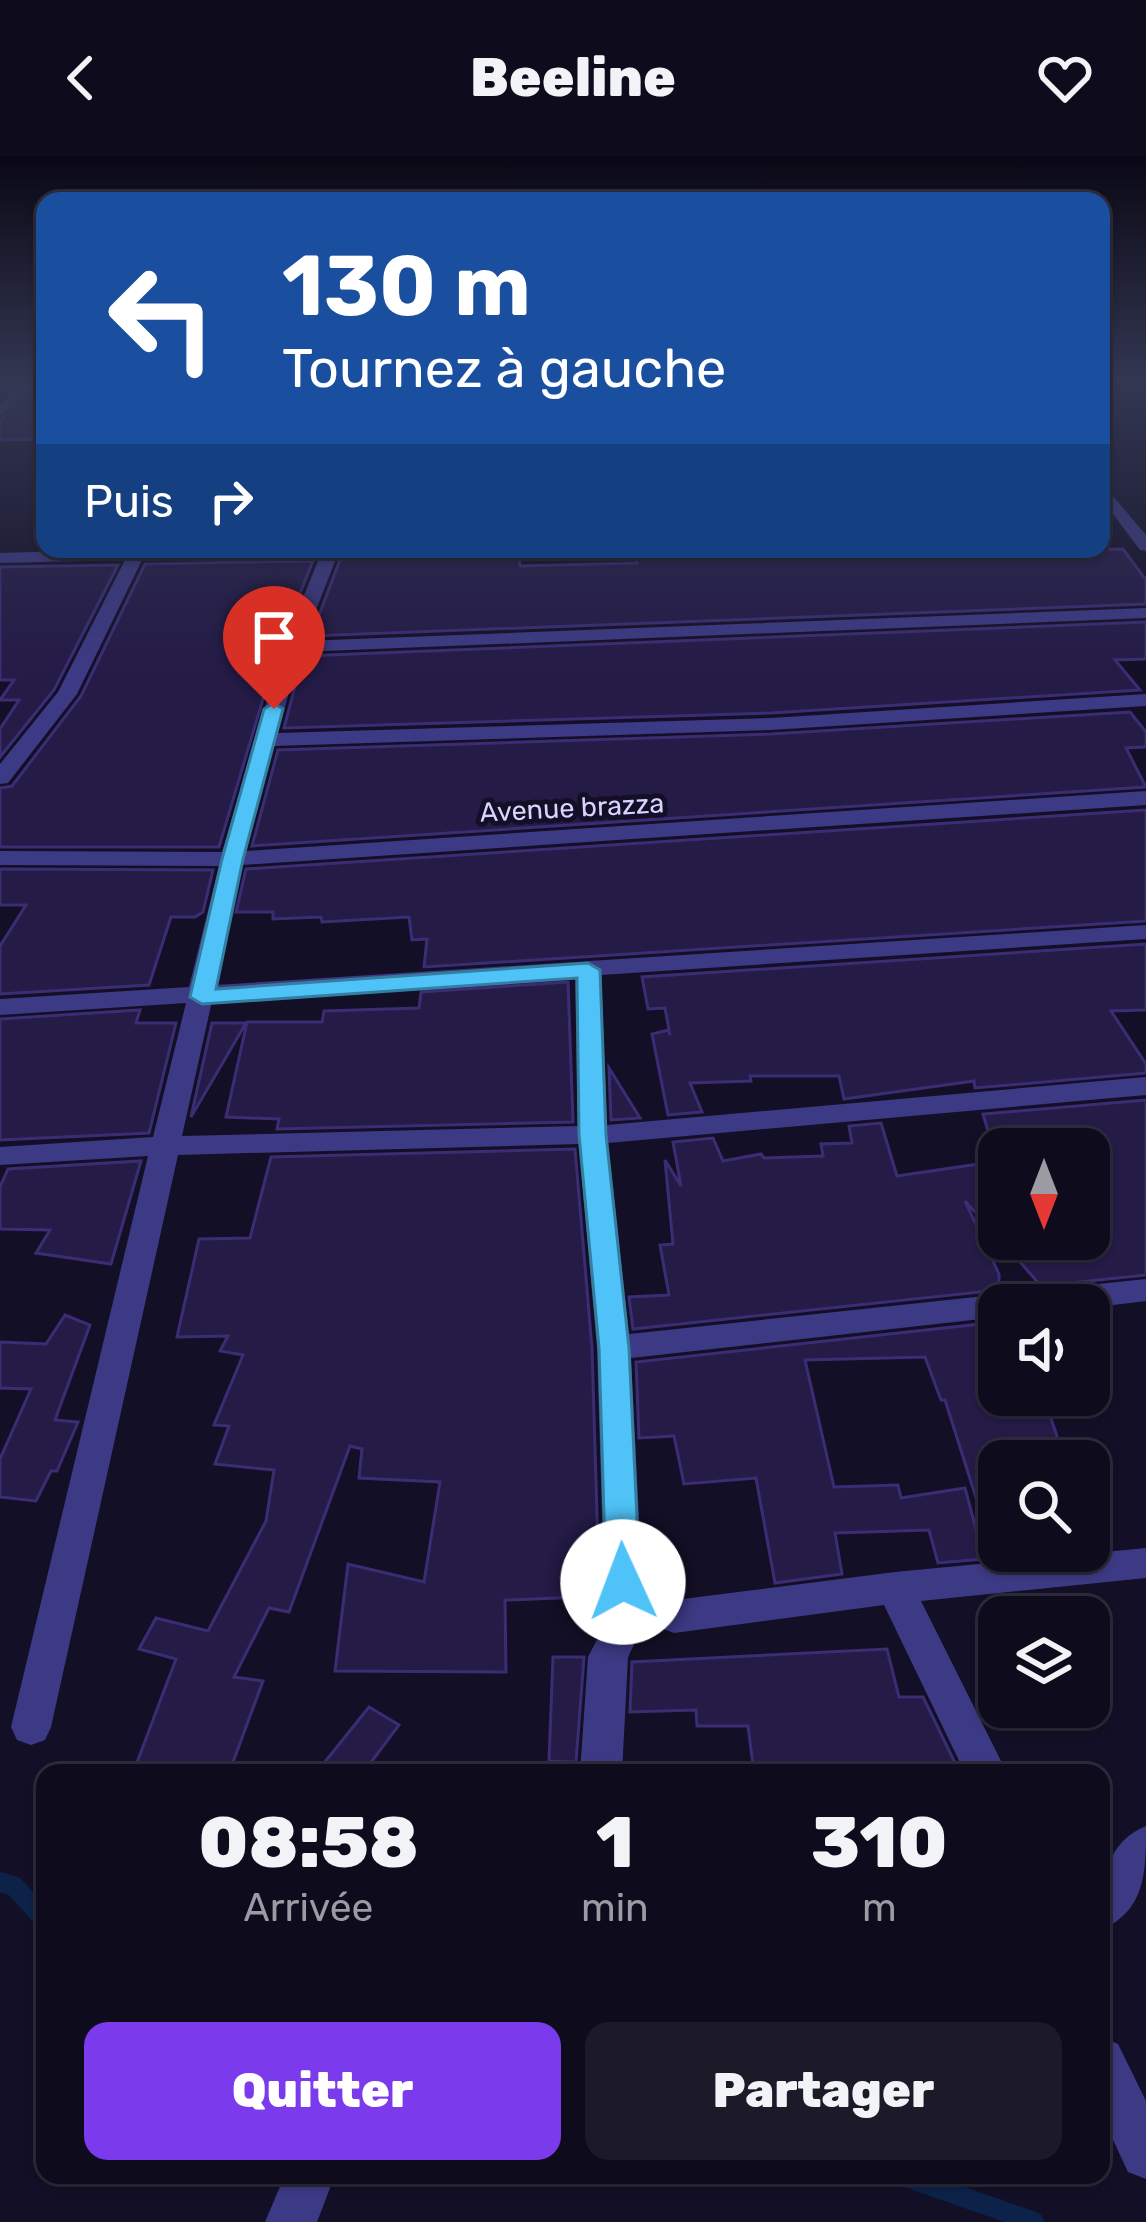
<!DOCTYPE html>
<html lang="fr">
<meta charset="utf-8">
<style>
body{margin:0;font-family:Rubik,sans-serif;background:#1c1929;color:#f1f3f6;height:100vh;display:flex;flex-direction:column;font-size:45px;white-space:nowrap}
*{box-sizing:border-box;margin:0}
p{font-size:39px;color:#9b9ba3}
.icon{flex:none;width:66px;height:66px;fill:none;stroke:currentColor;stroke-width:2;stroke-linecap:round;stroke-linejoin:round}
.map{position:relative;flex:1;overflow:hidden}
.side{position:absolute;left:36px;top:1608px;width:1074px;height:420px;display:flex;flex-direction:column;background:#0e0b1c;border-radius:24px;box-shadow:0 3px 9px #0004,0 0 0 3px #2e2b3b}
.side>*{flex:none}
.hud{position:absolute;left:36px;top:36px;width:1074px;height:366px;border-radius:24px;box-shadow:0 3px 9px #0004,0 0 0 3px #2e2b3b;background:#1a4fa0;color:#fff;overflow:hidden}
.needle{width:78px;rotate:180deg}
.controls{position:absolute;left:978px;top:972px;display:grid;gap:24px}
.controls a{display:grid;place-items:center;width:132px;height:132px;border-radius:24px;background:#0e0b1c;box-shadow:0 3px 9px #0004,0 0 0 3px #2e2b3b;font-size:60px}
.pin{position:absolute;display:grid;place-items:center;width:102px;height:102px;color:#fff;margin:-123px -51px;border-radius:50% 50% 50% 0;rotate:-45deg;box-shadow:0 0 12px #0007}
.pin .icon{rotate:45deg}
.me{position:absolute;width:132px;margin:-66px;rotate:358deg;stroke-linejoin:round;filter:drop-shadow(0 0 9px #0008)}
.turn{display:flex;align-items:center;gap:42px;height:252px;padding:0 48px;font-size:54px}
.turn .icon{width:156px;height:156px;stroke-width:2.5}
.turn b{display:block;font-size:84px;line-height:102px}
.then{display:flex;align-items:center;height:114px;padding:0 48px;background:#0003;gap:24px;font-size:45px}
.eta{display:flex;justify-content:space-evenly;align-items:center;height:204px;text-align:center}
.eta b{font-size:72px;font-weight:800;line-height:84px}
.button{display:flex;gap:24px;margin-top:auto;padding:24px 48px}
.button a{flex:1;height:138px;border-radius:24px;background:#7c3aed;color:#fff;font-size:48px;font-weight:800;line-height:138px;text-align:center}
.button a+a{background:#1c1929;color:#f1f3f6}
header{display:flex;justify-content:space-between;align-items:center;height:156px;padding:0 48px;background:#0e0b1c;font-size:54px;font-weight:800}
.map>svg:first-child{display:block}
.lines{fill:none;stroke-linecap:round;stroke-linejoin:round}
.stream{stroke:#0c2248;stroke-width:20}
.building{fill:#241b47;stroke:#3b2d73;stroke-width:3}
.minor{fill:#3d3a85;fill-rule:evenodd}
.route{fill:#4fc3f7;stroke:#337fa1;stroke-width:3}
.labels{text-anchor:middle;stroke-width:10;stroke-linejoin:round;paint-order:stroke}
.far-street-label{font-size:27px;fill:#d9d4ff;stroke:#130f26}
</style>
<header><svg class="icon" aria-label="back" viewBox="0 0 24 24"><path d="M15 5l-7 7 7 7"/></svg>Beeline<svg class="icon" aria-label="heart" viewBox="0 0 24 24"><path d="M12 20l-8-8c-3-5 5-10 8-4 3-6 11-1 8 4z"/></svg></header>
<div class="map">
<svg width="1146" height="2066" viewBox="0 0 1146 2066">
<rect width="100%" height="100%" fill="#130f26"/>
<g class="lines">
<g class="stream">
<polyline points="0,1726 14,1730 45,1764"/>
<polyline points="901,2019 1034,2066"/>
</g>
</g>
<g class="building">
<polygon points="41,225 45,283 0,284 0,265"/>
<polygon points="1123,393 1146,424 1146,448 311,480 340,404 411,403 423,394 423,402 519,403 520,410 637,407 634,396 706,394"/>
<polygon points="313,405 279,489 219,691 0,691 0,632 12,630 81,540 145,408"/>
<polygon points="118,409 54,534 0,601 0,573 19,544 0,544 14,524 0,524 0,411"/>
<polygon points="1146,466 1146,503 1115,504 1140,534 771,557 284,572 303,500"/>
<polygon points="1130,556 1146,576 1146,591 1126,592 1146,631 252,690 278,594 771,578"/>
<polygon points="1146,654 1146,765 424,811 427,783 412,784 409,761 322,766 321,761 273,763 273,756 236,756 246,713"/>
<polygon points="0,713 213,714 203,756 195,761 171,761 149,829 0,838 0,790 26,749 0,749"/>
<polygon points="1146,788 1146,854 1111,855 1146,908 1146,917 975,932 974,925 844,943 839,920 750,920 751,925 690,927 702,956 668,959 652,878 668,874 670,879 665,852 648,853 642,821"/>
<polygon points="568,826 573,966 277,973 279,963 226,961 247,866 322,866 324,855 419,852 421,836"/>
<polygon points="140,854 136,867 176,867 149,977 0,984 0,863"/>
<polygon points="212,867 246,867 191,961"/>
<polygon points="609,912 640,962 611,964"/>
<polygon points="1146,944 1146,1119 1041,1130 1000,1083 1089,1083 1089,993 993,993 983,958"/>
<polygon points="881,967 897,1020 999,1005 999,1082 965,1045 999,1118 999,1134 633,1173 629,1141 669,1139 660,1089 673,1088 665,1004 681,1030 673,986 713,982 723,1005 761,998 764,1002 823,1000 821,988 852,987 849,970"/>
<polygon points="575,993 592,1192 599,1426 607,1440 505,1444 506,1516 335,1515 348,1408 424,1426 440,1326 359,1322 362,1293 350,1290 289,1456 269,1452 234,1521 263,1525 229,1617 133,1617 176,1503 139,1493 156,1462 208,1475 266,1365 274,1314 215,1308 229,1270 214,1269 243,1199 220,1195 228,1180 177,1181 199,1083 250,1082 271,1001"/>
<polygon points="141,1005 111,1108 36,1097 50,1074 0,1073 0,1031 8,1013"/>
<polygon points="65,1159 90,1169 55,1264 78,1266 57,1315 51,1315 36,1345 0,1341 0,1303 31,1233 0,1232 0,1186 46,1188"/>
<polygon points="999,1166 999,1239 1043,1239 1059,1286 999,1289 999,1388 991,1389 945,1244 941,1244 925,1201 805,1204 834,1331 898,1329 901,1342 965,1332 984,1403 938,1407 929,1374 835,1377 842,1418 775,1427 756,1322 684,1328 674,1280 639,1282 636,1206"/>
<polygon points="887,1493 899,1541 923,1541 959,1615 754,1617 748,1570 697,1570 696,1554 630,1556 632,1506"/>
<polygon points="553,1501 584,1501 576,1606 549,1605"/>
<polygon points="369,1551 399,1569 363,1617 316,1617"/>
</g>
<g class="lines">
<g class="minor">
<polygon points="22,225 37,225 0,261 0,249"/>
<polygon points="1101,326 1146,379 1146,395 1140,394 1101,342"/>
<path d="M131,393H419L411,398L337,400L304,485L1146,452V462L300,496L278,577L771,562L1146,538V550L771,574L274,590L246,695L1146,635V649L242,709L216,829L1146,769V783L601,819L607,969L1146,921V939L608,987L629,1178L1146,1123V1145L1089,1152L999,1149V1161L631,1202L642,1423L650,1435L675,1444L895,1416L1146,1392V1422L921,1445L1007,1617H965L884,1449L674,1477L645,1466L628,1501L622,1617H580L588,1501L616,1447L604,1426L597,1192L579,988L178,999L51,1571L45,1584L31,1589L17,1584L11,1571L148,1000L0,1009V991L153,981L186,847L0,859V843L189,831L219,710L0,709V695L222,696L283,491L320,400L142,404L77,538L8,627L0,628V608L58,536L125,404L0,407V397ZM575,821L578,970L182,980L212,845Z"/>
<path d="M1146,1670C1146,1715 1146,1754 1101,1774C1101,1733 1102,1688 1146,1670Z"/>
<polygon points="1101,1881 1118,1888 1146,1945 1146,2023 1128,2016 1101,1958"/>
<polygon points="285,2019 325,2019 330,2032 317,2066 265,2066"/>
</g>
</g>
<linearGradient id="sky" x2="0" y2="1"><stop stop-color="#0a0815"/><stop offset="0.44" stop-color="#333752"/><stop offset="1" stop-color="#333752" stop-opacity="0"/></linearGradient>
<rect width="1146" height="514" fill="url(#sky)"/>
<polygon class="route" points="274,547 283,553 243,703 216,833 588,807 600,814 606,979 629,1192 640,1426 635,1436 623,1441 611,1436 606,1426 599,1192 579,979 577,822 202,848 190,841 222,703 264,553"/>
<g class="labels">
<g class="far-street-label">
<text transform="translate(572 652) rotate(-3)" y="9">Avenue brazza</text>
</g>
</g>
</svg>
<div class="controls">
<a><svg class="needle" viewBox="-14 -14 28 28"><path d="M0-13l5 13h-10z" fill="#e53935"/><path d="M0 13l5-13h-10z" fill="#9b9ba3"/></svg></a>
<a><svg class="icon" aria-label="sound" viewBox="0 0 24 24"><path d="M4 9h4l5-4v14l-5-4H4zM17 9q2 3 0 6"/></svg></a>
<a><svg class="icon" aria-label="search" viewBox="0 0 24 24"><circle cx="10" cy="10" r="6"/><path d="M15 15l6 6"/></svg></a>
<a><svg class="icon" aria-label="layers" viewBox="0 0 24 24"><path d="M12 4l9 5-9 5-9-5zM3 14l9 5 9-5"/></svg></a>
</div>
<div class="pin" style="left:274px;top:553px;background:#d93025"><svg class="icon" aria-label="arrive" viewBox="0 0 24 24"><path d="M6 21V4h12l-3 4 3 4H6"/></svg></div>
<svg class="me" style="left:623px;top:1426px" viewBox="-20 -20 40 40"><circle r="19" fill="#fff"/><path d="M0-13L10 11 0 6-10 11z" fill="#4fc3f7"/></svg>
<div class="hud">
<div class="turn"><svg class="icon" aria-label="left" viewBox="0 0 24 24"><path d="M17 20v-9H6M10 6l-5 5 5 5"/></svg><div><b>130 m</b>Tournez à gauche</div></div>
<div class="then">Puis<svg class="icon" aria-label="right" viewBox="0 0 24 24"><path d="M7 20v-9h11M14 6l5 5-5 5"/></svg></div>
</div>
<section class="side">
<div class="eta">
<div><b>08:58</b><p>Arrivée</p></div>
<div><b>1</b><p>min</p></div>
<div><b>310</b><p>m</p></div>
</div>
<div class="button"><a>Quitter</a><a>Partager</a></div>
</section>
</div>
